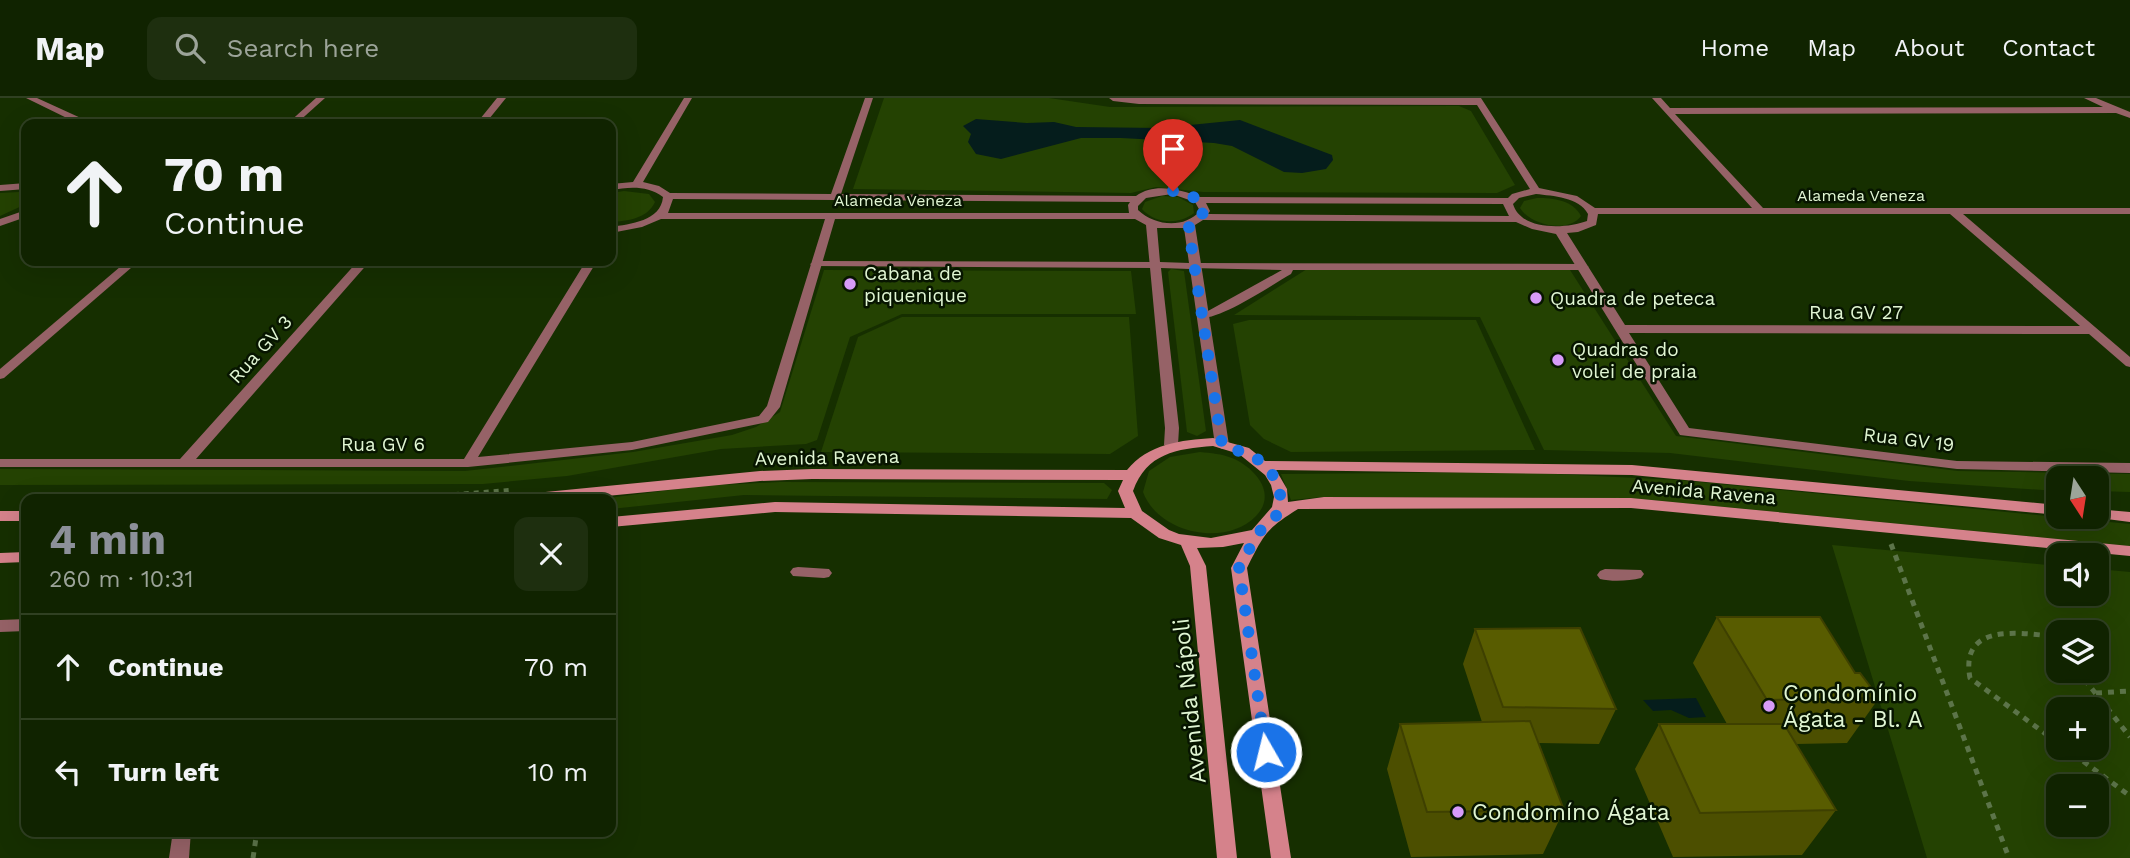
<!DOCTYPE html>
<meta charset="utf-8">
<style>
body{margin:0;font-family:"Work Sans",sans-serif;background:#1e2f0f;color:#f1f3f6;height:100vh;display:flex;flex-direction:column;font-size:26px;white-space:nowrap}
*{box-sizing:border-box;margin:0}
p{font-size:23px;color:#9ca499}
.icon{flex:none;width:38px;height:38px;fill:none;stroke:currentColor;stroke-width:2;stroke-linecap:round;stroke-linejoin:round}
.map{position:relative;flex:1;overflow:hidden}
.drawer{position:absolute;left:21px;top:396px;width:595px;height:343px;display:flex;flex-direction:column;background:#102300;border-radius:14px;box-shadow:0 7px 28px #0002,0 0 0 2px #304022}
.drawer>*{flex:none}
.guide{position:absolute;left:21px;top:21px;width:595px;height:147px;border-radius:14px;box-shadow:0 7px 28px #0002,0 0 0 2px #304022;background:#102300;color:#f1f3f6;overflow:hidden}
.needle{width:46px;rotate:168deg}
.buttons{position:absolute;left:2046px;top:368px;display:grid;gap:14px}
.buttons a{display:grid;place-items:center;width:63px;height:63px;border-radius:14px;background:#102300;box-shadow:0 7px 28px #0002,0 0 0 2px #304022;font-size:35px}
.pin{position:absolute;display:grid;place-items:center;width:60px;height:60px;color:#fff;margin:-72px -30px;border-radius:50% 50% 50% 0;rotate:-45deg;box-shadow:0 0 7px #0007}
.pin .icon{rotate:45deg}
.me{position:absolute;width:77px;margin:-38px;rotate:352deg;stroke-linejoin:round;filter:drop-shadow(0 0 5px #0008)}
.turn{display:flex;align-items:center;gap:24px;height:147px;padding:0 28px;font-size:32px}
.turn .icon{width:91px;height:91px;stroke-width:2.5}
.turn b{display:block;font-size:49px;line-height:60px}
.round{display:grid;place-items:center;flex:none;width:74px;height:74px;border-radius:14px;background:#1e2f0f}
.headline{display:flex;align-items:center;justify-content:space-between;height:119px;padding:0 28px}
h1{font-size:42px;font-weight:700;line-height:52px;color:#8c9099}
ul{padding:0;list-style:none}
li{display:flex;align-items:center;gap:21px;height:105px;padding:0 28px;border-top:2px solid #304022}
li div{flex:1}
li b{display:block;font-size:26px}
li em{font-style:normal}
header{display:flex;align-items:center;gap:42px;box-sizing:border-box;height:98px;padding:0 35px;background:#102300;border-bottom:2px solid #304022}
header strong{font-size:33px}
nav{display:flex;gap:38px;margin-inline-start:auto;font-size:24px}
.search{width:490px;height:63px;background:#1e2f0f;display:flex;align-items:center;gap:18px;box-sizing:border-box;padding:0 24px;border-radius:14px;color:#9ca499;font-size:26px}
.map>svg:first-child{display:block}
.green{fill:#244202;fill-rule:evenodd}
.water{fill:#051d1c}
.lines{fill:none;stroke-linecap:round;stroke-linejoin:round}
.path-far1{stroke:#5c7449;stroke-width:4.5;stroke-dasharray:5 5;stroke-linecap:butt}
.path{stroke:#5c7449;stroke-width:5;stroke-dasharray:6 6;stroke-linecap:butt}
.lane{fill:#966267;fill-rule:evenodd}
.street{fill:#966267;fill-rule:evenodd}
.secondary{fill:#d5828b;fill-rule:evenodd}
.wall{fill:#4c4f00}
.building{fill:#585c00;stroke:#3e4000;stroke-width:2}
.route{stroke:#1a73e8;stroke-width:12;stroke-dasharray:0 21.6}
.poi-dot{fill:#d79bf9;stroke:#071500;stroke-width:2.5}
.labels{text-anchor:middle;stroke-width:5;stroke-linejoin:round;paint-order:stroke}
.far-street-label{font-size:16px;fill:#e1f6d3;stroke:#071500}
.poi-label{font-size:19px;fill:#e1f6d3;stroke:#071500;text-anchor:start}
.street-label{font-size:19px;fill:#e1f6d3;stroke:#071500}
.near-poi-label{font-size:23px;fill:#e1f6d3;stroke:#071500;text-anchor:start}
.near-street-label{font-size:23px;fill:#e1f6d3;stroke:#071500}
</style>
<header>
<strong>Map</strong>
<div class="search"><svg class="icon" aria-label="search" viewBox="0 0 24 24"><circle cx="10" cy="10" r="6"/><path d="M15 15l6 6"/></svg>Search here</div>
<nav><a>Home</a><a>Map</a><a>About</a><a>Contact</a></nav>
</header>
<div class="map">
<svg width="2130" height="760" viewBox="0 0 2130 760">
<rect width="100%" height="100%" fill="#162f00"/>
<g class="green">
<polygon points="884,0 1049,0 1110,9 1459,8 1471,13 1515,87 1497,95 1203,94 1156,89 1131,95 853,91"/>
<path d="M624,93L649,96L655,104C647,121 627,123 611,124V95Z"/>
<polygon points="19,94 26,95 26,106 0,118 0,95"/>
<path d="M1162,98L1178,99L1193,107L1194,115C1179,127 1155,126 1142,111L1145,104Z"/>
<path d="M1537,100C1553,100 1573,102 1581,118C1568,136 1530,127 1520,110L1524,103Z"/>
<polygon points="1171,171 1184,173 1206,333 1197,338 1187,334 1168,174"/>
<polygon points="1307,171 1570,172 1676,338 1958,373 2130,376 2130,394 2097,393 2096,380 2058,380 2058,393 1909,383 1670,355 1544,352 1480,219 1234,217"/>
<polygon points="824,172 1131,173 1136,216 902,216 850,239 817,342 806,346 721,351 567,378 483,386 0,387 0,371 465,373 633,354 732,337 756,329 780,314"/>
<polygon points="902,219 1129,219 1138,338 1110,356 821,354 858,239"/>
<polygon points="1249,222 1476,222 1535,352 1291,354 1264,341 1250,327 1233,226"/>
<path d="M1200,354C1211,355 1222,356 1232,360C1254,369 1278,395 1256,418C1225,450 1158,435 1143,394L1149,373L1170,359Z"/>
<polygon points="1516,374 1678,382 2130,426 2130,448 1631,400 1322,399 1291,402 1281,376"/>
<polygon points="780,384 1104,385 1112,392 1107,401 744,397 611,411 611,401 600,401 701,388"/>
<path d="M1832,447L2058,468V495H2096L2097,471L2130,474V760H1927ZM2058,534H2096V572H2058ZM2058,611H2096V649H2058ZM2058,688H2096V726H2058Z"/>
</g>
<g class="water">
<polygon points="976,21 1027,25 1054,24 1076,29 1160,30 1240,22 1332,57 1333,62 1326,71 1302,75 1284,74 1232,48 1214,45 1121,40 1081,40 1001,61 976,56 968,44 971,36 963,28"/>
<polygon points="1696,600 1706,619 1689,620 1671,612 1653,613 1643,602"/>
</g>
<g class="lines">
<polyline class="path-far1" points="394,401 512,392"/>
<g class="path">
<polyline points="1891,446 2009,760"/>
<path d="M2058,549L2050,538C2014,534 1960,527 1970,580L2058,645"/>
<polyline points="2077,572 2130,639"/>
<polyline points="2096,595 2130,593"/>
<polyline points="2064,649 2130,698"/>
<polyline points="253,760 257,733"/>
</g>
<g class="lane">
<polygon points="816,163 1155,164 1161,167 1155,170 812,168 810,166"/>
<path d="M1195,165L1583,166L1589,169L1583,172H1293L1291,176C1270,188 1219,223 1198,220V216L1208,213L1282,172L1191,170L1189,168Z"/>
<polygon points="798,469 829,471 832,475 829,479 824,480 793,478 790,474 793,470"/>
<path d="M1605,471L1641,472L1644,476L1641,480C1629,483 1612,484 1600,481L1597,477L1600,473Z"/>
<polygon points="26,521 26,533 0,534 0,522"/>
<polygon points="173,733 191,733 189,760 169,760"/>
</g>
<g class="street">
<polygon points="26,0 37,0 83,21 84,26 75,26 75,24"/>
<polygon points="316,0 325,0 296,26 287,26"/>
<polygon points="497,0 506,0 485,26 476,26"/>
<path d="M684,0H692L643,84L659,88L670,95L831,96L865,0H873L841,96L1136,98C1155,84 1181,92 1200,99L1508,100L1512,96L1530,91L1477,7L1139,6L1113,3L1109,0H1481L1539,90L1577,98L1595,110H1752L1652,0H1661L1670,10L2103,9L2084,0H2096L2130,14V20L2116,15L1675,16L1763,110H2130V116H1963L2130,259V269L2126,268L2089,236L1629,235L1689,330L1957,363L2130,365V375L1957,371L1680,337L1556,136L1532,131L1516,124L1203,122L1195,127L1229,347L1222,351L1215,347L1190,171L1161,170L1179,330L1178,347L1171,351L1164,347L1165,330L1146,127L1135,121H835L780,309L768,324L763,325L632,352L468,369H0V361H180L358,163H370L196,361H464L586,163H597L478,359L632,344L759,318L767,308L825,121H661L642,129L611,135V129C630,126 661,123 663,99C647,87 629,89 611,92V86L633,84ZM1172,96L1195,104L1200,113C1184,131 1155,128 1138,112V108L1146,100ZM1536,96C1553,98 1579,99 1588,116L1587,123C1566,131 1521,133 1513,106L1519,100ZM673,101L1130,104L1128,107L1129,115H668ZM1206,105L1503,106L1509,118L1208,116L1210,113ZM1598,116H1950L2080,228L1625,227L1567,135L1578,134L1596,127ZM1157,130H1184L1189,165L1160,164Z"/>
<polygon points="26,85 26,91 0,93 0,87"/>
<polygon points="26,112 26,119 0,128 0,121"/>
<polygon points="127,163 139,163 4,280 0,281 0,271"/>
</g>
<g class="secondary">
<path d="M1213,340L1249,350L1265,363L1632,367L2058,407V417L1632,377L1276,372L1287,391L1288,404L1324,399L1631,400L2130,448V458L1631,410L1298,411C1266,431 1264,436 1247,470L1291,760H1271L1231,470L1244,445L1223,449L1197,450L1206,468L1237,760H1217L1190,468L1181,447L1159,440L1131,420L775,414L611,429V419L775,404L1125,410L1118,393L1123,382L812,381L760,383L576,401H518L525,396L760,373L812,371L1127,372C1148,346 1181,342 1213,340ZM1213,348L1239,356L1265,377L1271,387L1274,399L1272,409L1252,432L1211,440L1179,436L1169,432L1142,413L1133,393C1147,355 1176,351 1213,348Z"/>
<polygon points="2096,411 2130,414 2130,424 2091,419 2096,418"/>
<rect x="0" y="413" width="26" height="10"/>
<polygon points="26,454 26,464 0,465 0,455"/>
</g>
</g>
<g class="wall">
<polygon points="1717,519 1855,575 1879,600 1847,645 1796,646 1836,712 1802,757 1673,759 1635,671 1659,626 1727,626 1693,565"/>
<polygon points="1475,531 1616,611 1599,646 1539,645 1564,712 1543,756 1411,759 1387,671 1400,626 1482,624 1463,566"/>
</g>
<g class="building">
<polygon points="1717,519 1820,519 1855,575 1860,575 1879,600 1767,602"/>
<polygon points="1580,530 1616,611 1503,609 1475,531"/>
<polygon points="1530,623 1564,712 1427,714 1400,626"/>
<polygon points="1659,626 1784,626 1836,712 1700,715"/>
</g>
<g class="lines">
<polyline class="route" points="1173,93 1192,98 1204,107 1202,118 1189,125 1189,133 1222,347 1253,358 1265,367 1277,383 1281,401 1276,418 1258,435 1239,470 1266,654"/>
</g>
<g class="poi-dot">
<circle cx="850" cy="186" r="7"/>
<circle cx="1536" cy="200" r="7"/>
<circle cx="1558" cy="262" r="7"/>
<circle cx="1769" cy="608" r="7"/>
<circle cx="1458" cy="714" r="7"/>
</g>
<g class="labels">
<g class="far-street-label">
<text x="1861" y="103">Alameda Veneza</text>
<text x="898" y="108">Alameda Veneza</text>
</g>
<g class="poi-label">
<text x="864" y="182">Cabana de<tspan x="864" dy="22">piquenique</tspan></text>
<text x="1550" y="207">Quadra de peteca</text>
<text x="1572" y="258">Quadras do<tspan x="1572" dy="22">volei de praia</tspan></text>
</g>
<g class="street-label">
<text x="1856" y="221">Rua GV 27</text>
<text transform="translate(260 251) rotate(-48)" y="7">Rua GV 3</text>
<text transform="translate(1909 341) rotate(7)" y="7">Rua GV 19</text>
<text x="383" y="353">Rua GV 6</text>
<text transform="translate(827 359) rotate(-1)" y="7">Avenida Ravena</text>
<text transform="translate(1704 393) rotate(5)" y="7">Avenida Ravena</text>
</g>
<g class="near-poi-label">
<text x="1783" y="603">Condomínio<tspan x="1783" dy="26">Ágata - Bl. A</tspan></text>
<text x="1472" y="722">Condomíno Ágata</text>
</g>
<g class="near-street-label">
<text transform="translate(1189 603) rotate(-96)" y="8">Avenida Nápoli</text>
</g>
</g>
</svg>
<div class="buttons">
<a><svg class="needle" viewBox="-14 -14 28 28"><path d="M0-13l5 13h-10z" fill="#e53935"/><path d="M0 13l5-13h-10z" fill="#9ca499"/></svg></a>
<a><svg class="icon" aria-label="sound" viewBox="0 0 24 24"><path d="M4 9h4l5-4v14l-5-4H4zM17 9q2 3 0 6"/></svg></a>
<a><svg class="icon" aria-label="layers" viewBox="0 0 24 24"><path d="M12 4l9 5-9 5-9-5zM3 14l9 5 9-5"/></svg></a>
<a>+</a>
<a>−</a>
</div>
<div class="pin" style="left:1173px;top:93px;background:#d93025"><svg class="icon" aria-label="arrive" viewBox="0 0 24 24"><path d="M6 21V4h12l-3 4 3 4H6"/></svg></div>
<svg class="me" style="left:1266px;top:654px" viewBox="-20 -20 40 40"><circle r="17" fill="#1a73e8" stroke="#fff" stroke-width="3"/><path d="M0-11L8 9 0 5-8 9z" fill="#fff"/></svg>
<div class="guide">
<div class="turn"><svg class="icon" aria-label="ahead" viewBox="0 0 24 24"><path d="M12 20V5M6 11l6-6 6 6"/></svg><div><b>70 m</b>Continue</div></div>
</div>
<section class="drawer">
<div class="headline"><div><h1>4 min</h1><p>260 m · 10:31</p></div><a class="round"><svg class="icon" aria-label="close" viewBox="0 0 24 24"><path d="M6 6l12 12M18 6L6 18"/></svg></a></div>
<ul>
<li><svg class="icon" aria-label="ahead" viewBox="0 0 24 24"><path d="M12 20V5M6 11l6-6 6 6"/></svg><div><b>Continue</b></div><em>70 m</em></li>
<li><svg class="icon" aria-label="left" viewBox="0 0 24 24"><path d="M17 20v-9H6M10 6l-5 5 5 5"/></svg><div><b>Turn left</b></div><em>10 m</em></li>
</ul>
</section>
</div>
